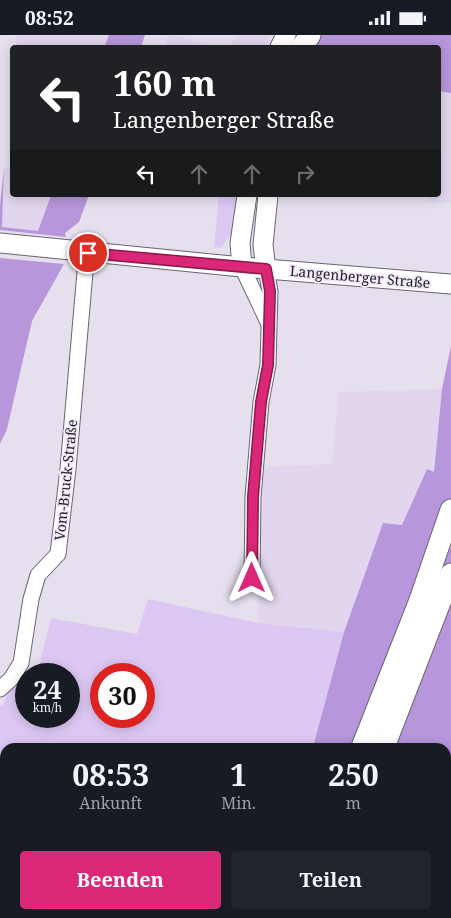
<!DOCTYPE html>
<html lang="de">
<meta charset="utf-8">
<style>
body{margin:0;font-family:"Noto Serif",serif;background:#20242c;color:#f1f3f6;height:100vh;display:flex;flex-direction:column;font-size:19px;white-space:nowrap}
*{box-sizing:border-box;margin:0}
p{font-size:16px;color:#9ea1a6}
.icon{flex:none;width:28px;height:28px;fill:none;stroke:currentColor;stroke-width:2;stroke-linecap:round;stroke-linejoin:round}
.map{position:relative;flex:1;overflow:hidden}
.side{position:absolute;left:0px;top:708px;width:451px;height:176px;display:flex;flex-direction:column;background:#171b24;border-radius:15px 15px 0 0;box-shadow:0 2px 12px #0003}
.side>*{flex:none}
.banner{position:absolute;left:10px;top:10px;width:431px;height:152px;border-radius:5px;box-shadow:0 2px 12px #0003;background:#202124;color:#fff;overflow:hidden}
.speed{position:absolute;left:15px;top:628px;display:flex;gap:10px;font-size:25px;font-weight:700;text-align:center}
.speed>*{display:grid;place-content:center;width:65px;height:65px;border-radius:50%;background:#171b24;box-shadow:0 2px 12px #0003;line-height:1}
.speed small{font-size:12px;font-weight:400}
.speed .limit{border:8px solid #d22;background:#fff;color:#111}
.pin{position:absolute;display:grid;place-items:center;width:42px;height:42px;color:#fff;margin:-21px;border:2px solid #fff;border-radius:50%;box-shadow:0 1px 5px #0007}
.me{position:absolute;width:55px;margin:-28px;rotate:0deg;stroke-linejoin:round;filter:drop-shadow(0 0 4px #0008)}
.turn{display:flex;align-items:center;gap:18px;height:105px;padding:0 20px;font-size:22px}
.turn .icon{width:65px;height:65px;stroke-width:2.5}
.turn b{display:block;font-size:35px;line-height:42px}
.lanes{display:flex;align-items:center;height:48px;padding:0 20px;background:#0003;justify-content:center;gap:25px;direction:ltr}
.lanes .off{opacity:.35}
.eta{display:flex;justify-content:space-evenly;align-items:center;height:85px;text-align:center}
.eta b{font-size:30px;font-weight:700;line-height:35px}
.action{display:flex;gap:10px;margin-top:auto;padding:10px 20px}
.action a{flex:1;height:58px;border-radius:5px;background:#db2777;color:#fff;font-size:20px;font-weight:700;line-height:58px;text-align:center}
.action a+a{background:#20242c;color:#f1f3f6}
.status{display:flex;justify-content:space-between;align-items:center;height:35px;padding:0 25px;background:#171b24;direction:ltr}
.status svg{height:14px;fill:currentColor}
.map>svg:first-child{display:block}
.built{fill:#e1d6ed}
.green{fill:#ddc8f4;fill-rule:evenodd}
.forest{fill:#b796db}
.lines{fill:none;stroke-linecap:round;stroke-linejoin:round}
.minor-casing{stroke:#6a6472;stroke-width:17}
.major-casing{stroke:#6a6472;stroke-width:21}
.highway-casing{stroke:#6a6472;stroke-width:23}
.minor{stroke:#fff;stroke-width:15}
.major{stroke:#fff;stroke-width:19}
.highway{stroke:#fff;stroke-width:21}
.route-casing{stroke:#8e194d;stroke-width:12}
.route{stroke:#db2777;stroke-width:9}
.labels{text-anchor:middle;stroke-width:4;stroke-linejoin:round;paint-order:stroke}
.street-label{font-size:14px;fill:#232026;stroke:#f3ecfc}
</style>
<div class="status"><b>08:52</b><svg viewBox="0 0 49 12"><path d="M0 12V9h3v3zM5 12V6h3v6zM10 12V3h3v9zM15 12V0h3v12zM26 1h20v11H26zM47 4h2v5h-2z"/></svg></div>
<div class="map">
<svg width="451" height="883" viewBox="0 0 451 883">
<rect width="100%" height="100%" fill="#e6dfee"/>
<g class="built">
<polygon points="16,0 109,0 104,12 16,12"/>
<polygon points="168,0 172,0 220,12 164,12"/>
<polygon points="238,0 270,0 266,12 228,12"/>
<polygon points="439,56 451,58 451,168 431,167 426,160 439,160"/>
<polygon points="4,133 12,134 12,160 51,160 38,196 2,192"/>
<polygon points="442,354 434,437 427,434 402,490 383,488 344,597 258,588 261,432 332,429 339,357"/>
</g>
<g class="green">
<polygon points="219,160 237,160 232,197 221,213 214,212"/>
<path d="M148,564L258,588L344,597L313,712H5V879H55L22,883H0V670L2,671L9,655L16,649L26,653V681H69V639H37L51,583L137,599ZM101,639H144V681H101Z"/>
</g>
<g class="forest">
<polygon points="109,0 145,0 141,12 104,12"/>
<polygon points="319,0 451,0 451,58 439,56 439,12 311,12"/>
<polygon points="4,133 2,192 38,196 51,160 89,160 79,187 65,198 66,202 0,195 0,170"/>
<polygon points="0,223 64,229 32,286 7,394 0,409"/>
<polygon points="451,311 451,746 446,744 446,712 313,712 344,597 383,488 402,490 427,434 434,437 442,354"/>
<polygon points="446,876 451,877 451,883 82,883 73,879 446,879"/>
</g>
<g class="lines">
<defs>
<g id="minor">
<polyline points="242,232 268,287"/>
<polyline points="252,543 253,462 261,367 268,330 270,256 266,234"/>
<polyline points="0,654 11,644 21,628 31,564 38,540 58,519 68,434 85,237 88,218"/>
</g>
<g id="major">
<polyline points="280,12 286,0"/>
<polyline points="0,208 242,232 451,249"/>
<polyline points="242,232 240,208 247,160"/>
<polyline points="266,234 263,210 268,160"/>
</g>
<g id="highway">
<polyline points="302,12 310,0"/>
<polyline points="362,712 420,565 451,475"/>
<polyline points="384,712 451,539"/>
<polyline points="295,883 297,879"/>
<polyline points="318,883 320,879"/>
</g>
</defs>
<use href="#minor" class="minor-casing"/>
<use href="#major" class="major-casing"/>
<use href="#highway" class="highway-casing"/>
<use href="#minor" class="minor"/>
<use href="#major" class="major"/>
<use href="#highway" class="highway"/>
</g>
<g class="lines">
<defs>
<polyline id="route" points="88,218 266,234 270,256 268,330 261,367 253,462 252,543"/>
</defs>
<use href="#route" class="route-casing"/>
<use href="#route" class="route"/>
</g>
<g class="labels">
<g class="street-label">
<text transform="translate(360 242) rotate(5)" y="5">Langenberger Straße</text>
<text transform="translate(66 445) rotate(-84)" y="5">Vom-Bruck-Straße</text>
</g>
</g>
</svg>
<div class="speed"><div>24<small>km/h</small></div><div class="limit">30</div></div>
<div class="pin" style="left:88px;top:218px;background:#d93025"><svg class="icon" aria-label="arrive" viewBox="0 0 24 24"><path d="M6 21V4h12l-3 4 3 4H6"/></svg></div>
<svg class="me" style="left:252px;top:543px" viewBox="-20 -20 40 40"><path d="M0-17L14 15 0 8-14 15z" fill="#db2777" stroke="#fff" stroke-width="4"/></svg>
<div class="banner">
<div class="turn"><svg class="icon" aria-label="left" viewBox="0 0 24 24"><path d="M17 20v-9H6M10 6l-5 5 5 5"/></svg><div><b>160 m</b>Langenberger Straße</div></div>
<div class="lanes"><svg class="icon" aria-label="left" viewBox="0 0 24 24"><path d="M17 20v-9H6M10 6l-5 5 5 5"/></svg><svg class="icon off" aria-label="ahead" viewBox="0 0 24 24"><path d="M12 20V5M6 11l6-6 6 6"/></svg><svg class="icon off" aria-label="ahead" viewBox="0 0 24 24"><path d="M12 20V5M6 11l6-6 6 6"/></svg><svg class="icon off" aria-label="right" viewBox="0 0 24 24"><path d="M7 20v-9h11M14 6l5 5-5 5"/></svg></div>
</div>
<section class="side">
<div class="eta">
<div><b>08:53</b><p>Ankunft</p></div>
<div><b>1</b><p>Min.</p></div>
<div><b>250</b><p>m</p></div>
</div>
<div class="action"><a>Beenden</a><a>Teilen</a></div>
</section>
</div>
